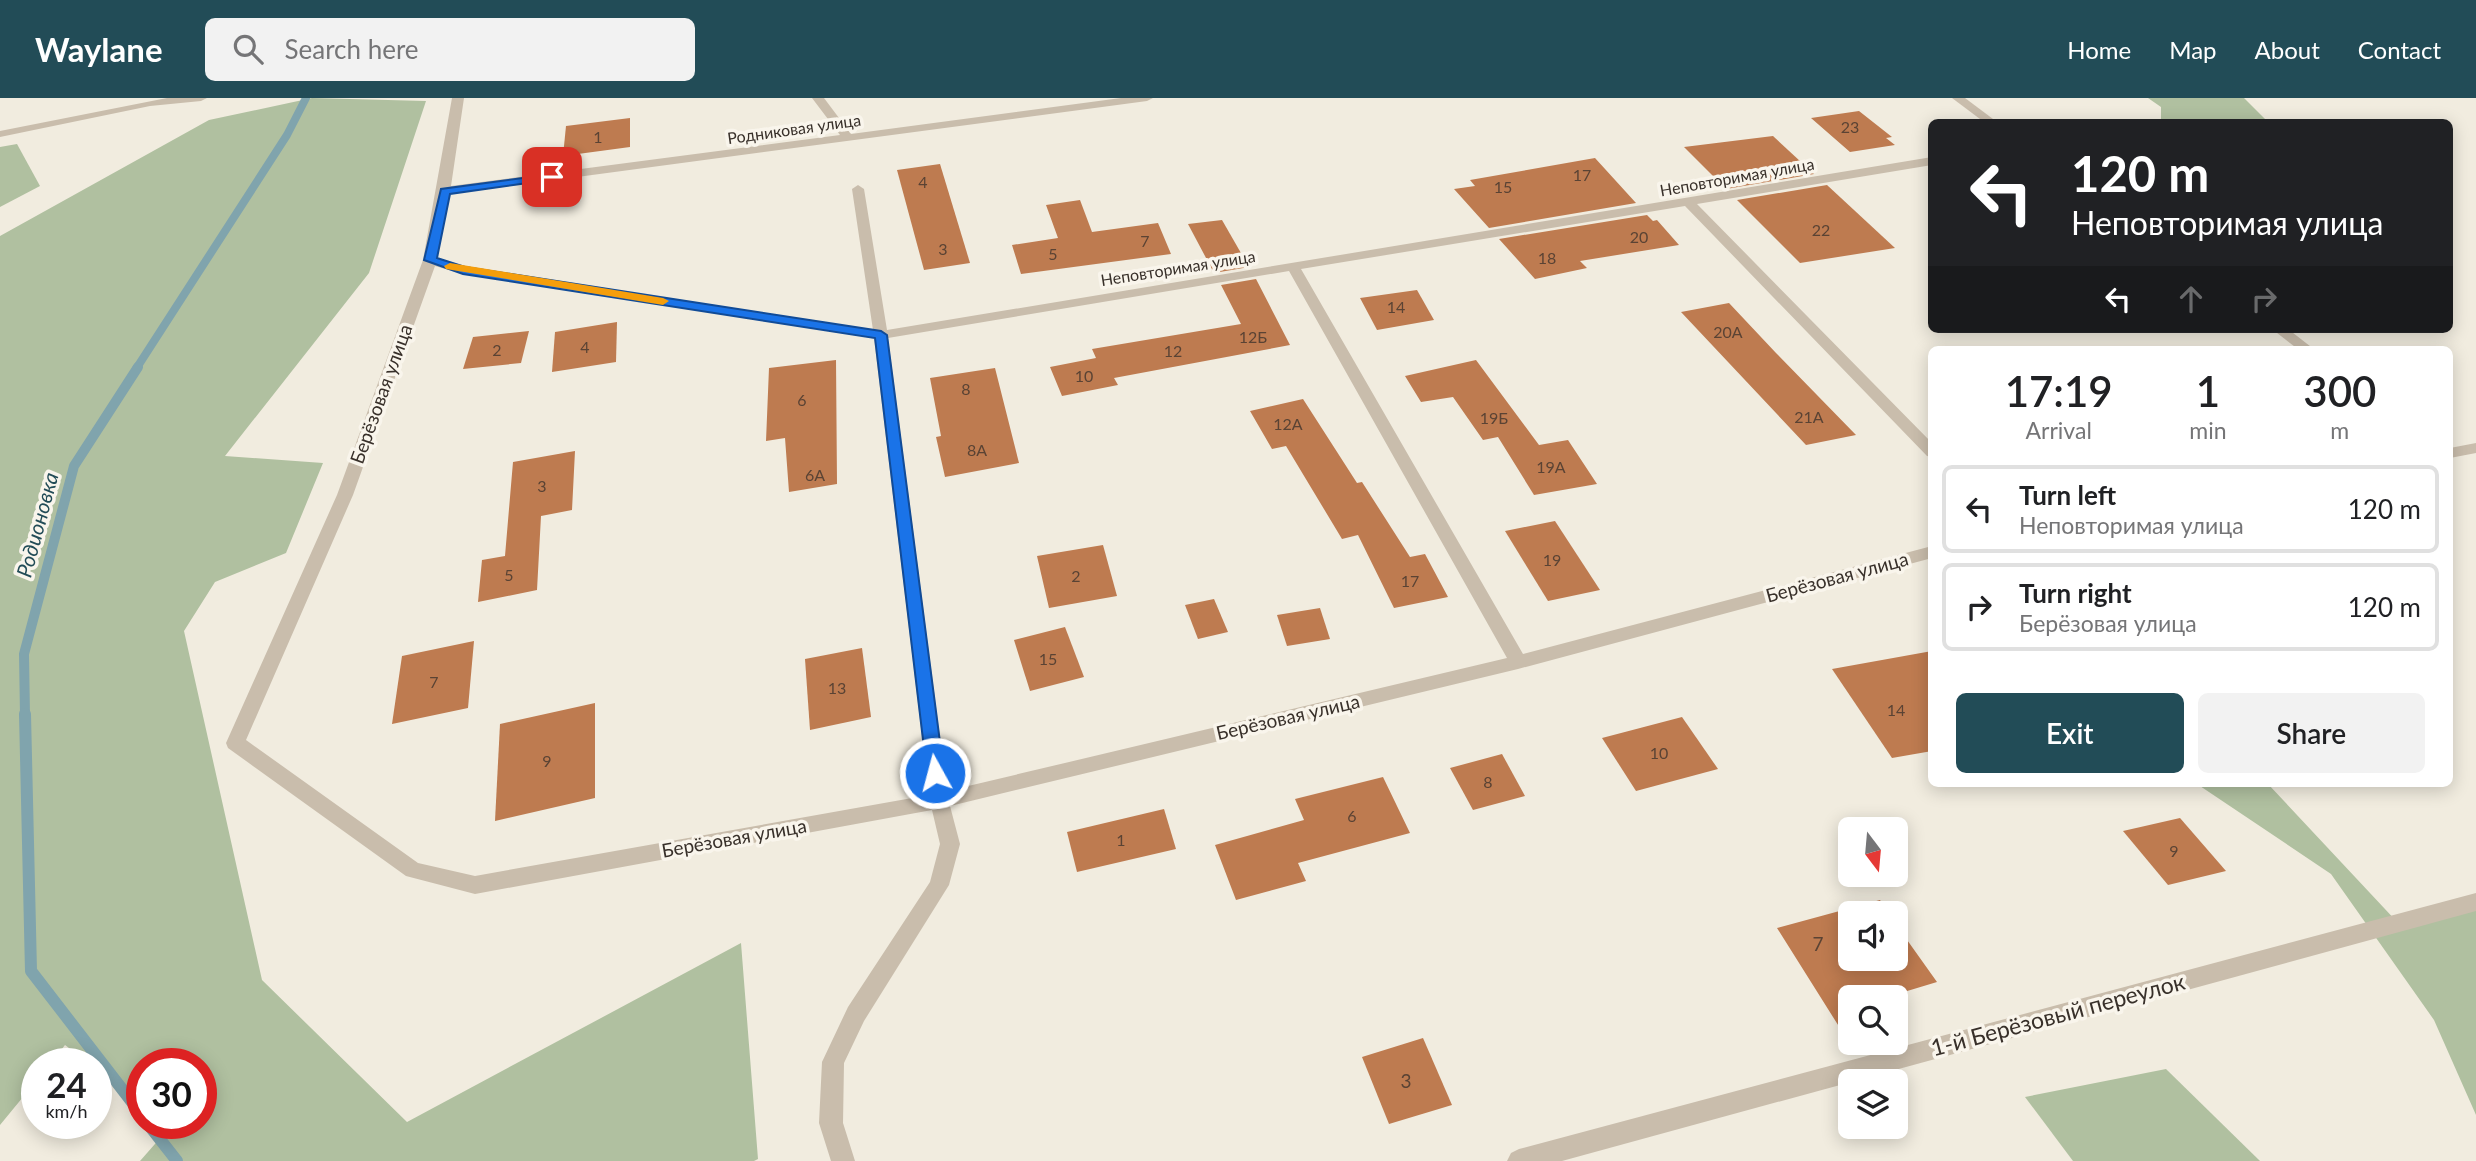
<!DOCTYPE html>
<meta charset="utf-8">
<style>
body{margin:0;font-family:Lato,sans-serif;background:#f2f2f2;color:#202124;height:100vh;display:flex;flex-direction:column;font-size:26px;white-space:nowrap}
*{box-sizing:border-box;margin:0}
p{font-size:23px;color:#757577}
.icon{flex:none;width:38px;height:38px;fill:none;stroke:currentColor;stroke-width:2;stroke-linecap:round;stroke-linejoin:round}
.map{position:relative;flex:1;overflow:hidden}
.sheet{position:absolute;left:1928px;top:248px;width:525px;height:441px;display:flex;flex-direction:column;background:#fff;border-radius:10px;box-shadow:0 4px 18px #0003}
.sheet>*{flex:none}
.top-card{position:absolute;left:1928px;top:21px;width:525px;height:214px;border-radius:10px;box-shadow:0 4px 18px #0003;background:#202124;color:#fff;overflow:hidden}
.needle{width:46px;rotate:164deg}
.controls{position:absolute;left:1838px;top:719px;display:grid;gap:14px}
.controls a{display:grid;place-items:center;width:70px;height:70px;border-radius:10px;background:#fff;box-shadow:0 4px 18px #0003;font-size:35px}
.speed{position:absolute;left:21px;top:950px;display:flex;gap:14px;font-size:35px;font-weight:700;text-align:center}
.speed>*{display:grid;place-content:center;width:91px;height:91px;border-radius:50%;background:#fff;box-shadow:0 4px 18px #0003;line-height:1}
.speed small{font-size:18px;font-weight:400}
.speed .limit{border:10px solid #d22;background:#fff;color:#111}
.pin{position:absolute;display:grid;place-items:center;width:60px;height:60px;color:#fff;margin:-30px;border-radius:14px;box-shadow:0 4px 10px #0006}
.me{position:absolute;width:77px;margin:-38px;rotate:353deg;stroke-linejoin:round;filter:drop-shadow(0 0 5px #0008)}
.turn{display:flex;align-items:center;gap:24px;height:147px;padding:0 28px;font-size:32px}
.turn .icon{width:91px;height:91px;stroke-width:2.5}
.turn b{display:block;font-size:49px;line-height:60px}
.lanes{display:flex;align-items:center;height:66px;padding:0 28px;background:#0003;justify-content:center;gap:35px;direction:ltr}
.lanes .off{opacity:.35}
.eta{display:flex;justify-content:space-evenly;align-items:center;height:119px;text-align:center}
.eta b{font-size:42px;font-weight:600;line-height:49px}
.button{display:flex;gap:14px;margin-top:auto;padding:14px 28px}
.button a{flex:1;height:80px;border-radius:10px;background:#224c57;color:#fff;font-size:28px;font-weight:600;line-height:80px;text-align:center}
.button a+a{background:#f2f2f2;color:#202124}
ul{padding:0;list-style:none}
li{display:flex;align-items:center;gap:21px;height:88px;margin:0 14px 10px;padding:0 14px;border:4px solid #e0e0e0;border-radius:10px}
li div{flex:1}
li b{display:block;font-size:26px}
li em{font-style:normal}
header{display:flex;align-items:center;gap:42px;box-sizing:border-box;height:98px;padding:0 35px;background:#224c57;color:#fff}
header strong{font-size:33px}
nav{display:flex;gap:38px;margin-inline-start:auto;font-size:24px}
.search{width:490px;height:63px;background:#f2f2f2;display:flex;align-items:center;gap:18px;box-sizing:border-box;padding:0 24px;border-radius:10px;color:#757577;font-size:26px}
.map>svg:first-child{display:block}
.green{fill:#b0c0a0}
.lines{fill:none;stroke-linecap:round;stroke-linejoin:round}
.stream-far2{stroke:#80a4ad;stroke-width:8}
.stream-far1{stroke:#80a4ad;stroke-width:10}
.stream{stroke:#80a4ad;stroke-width:12}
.building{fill:#be7b50}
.minor{fill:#c9bdac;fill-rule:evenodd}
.route{fill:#1a73e8;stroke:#114b97;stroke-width:2}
.slow{fill:#f59e0b}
.labels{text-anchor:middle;stroke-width:7;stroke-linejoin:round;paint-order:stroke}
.number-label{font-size:16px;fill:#5a4334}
.far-street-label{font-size:16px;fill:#38302a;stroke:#f9f5ec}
.street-label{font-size:19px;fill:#38302a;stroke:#f9f5ec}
.near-number-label{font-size:19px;fill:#5a4334}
.water-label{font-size:21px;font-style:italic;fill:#224c57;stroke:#f9f5ec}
.near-street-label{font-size:23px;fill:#38302a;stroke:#f9f5ec}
</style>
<header>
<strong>Waylane</strong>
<div class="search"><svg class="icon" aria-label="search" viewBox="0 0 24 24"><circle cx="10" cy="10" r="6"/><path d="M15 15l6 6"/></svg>Search here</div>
<nav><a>Home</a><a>Map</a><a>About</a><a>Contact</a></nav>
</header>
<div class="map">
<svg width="2476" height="1063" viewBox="0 0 2476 1063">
<rect width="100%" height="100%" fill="#f1ecdf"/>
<g class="green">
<polygon points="312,0 426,3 369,175 225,358 323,365 286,455 215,484 184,533 262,882 407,1024 741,845 758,1061 754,1063 140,1063 169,1030 165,1026 201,1026 201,966 142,966 142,1007 96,971 96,966 90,966 65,947 50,966 37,966 37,982 0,1027 0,138 209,22"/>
<polygon points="2148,0 2244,0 2268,24 2161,24 2161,9"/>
<polygon points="17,46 40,88 0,109 0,49"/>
<polygon points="2197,686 2268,686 2399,826 2476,805 2476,1017 2434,922 2331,776"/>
<polygon points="2166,971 2260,1063 2073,1063 2025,999"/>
</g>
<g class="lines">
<polyline class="stream-far2" points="136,271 287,37 306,0"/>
<polyline class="stream-far1" points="25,618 24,556 74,368 138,269"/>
<g class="stream">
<polyline points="25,616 31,873 142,1017"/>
<polyline points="148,1026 177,1063"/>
</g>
</g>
<g class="building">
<polygon points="1859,13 1892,39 1886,40 1895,47 1850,54 1811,20"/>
<polygon points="630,20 630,49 563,58 566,28"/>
<polygon points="1773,38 1814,76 1726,91 1684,49"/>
<polygon points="1595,60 1636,105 1489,130 1454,91 1475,88 1470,82"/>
<polygon points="940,66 970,165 924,172 897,72"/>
<polygon points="1827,87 1895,150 1800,165 1737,102"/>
<polygon points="1080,102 1092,134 1158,125 1171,156 1021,176 1012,147 1058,140 1046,107"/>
<polygon points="1647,117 1653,123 1657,122 1679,147 1580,163 1587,170 1535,181 1499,141"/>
<polygon points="1222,122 1249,169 1214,175 1188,126"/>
<polygon points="1256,181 1290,247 1114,280 1118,287 1062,298 1050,269 1096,260 1092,251 1241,226 1221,187"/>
<polygon points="1417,192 1434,222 1377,232 1360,200"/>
<polygon points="1729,205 1776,255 1856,337 1806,347 1681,214"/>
<polygon points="617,224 616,264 552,274 555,234"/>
<polygon points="529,233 521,265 463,271 473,239"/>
<polygon points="836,262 837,386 789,394 785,340 766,343 769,270"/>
<polygon points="1476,262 1539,347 1568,342 1597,386 1534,397 1498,339 1483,342 1453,299 1421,304 1405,278"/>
<polygon points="995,270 1019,365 945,379 936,339 941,338 930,280"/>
<polygon points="1303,301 1357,385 1362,384 1410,459 1425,456 1448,499 1394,510 1358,437 1342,441 1286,348 1272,351 1250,313"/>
<polygon points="575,353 572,412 541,418 537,492 478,504 482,462 505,458 513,364"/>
<polygon points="1555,423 1600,492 1548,503 1505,433"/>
<polygon points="1103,447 1117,498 1049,510 1037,458"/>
<polygon points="1214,501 1228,534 1198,541 1185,507"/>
<polygon points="1320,510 1330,541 1287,548 1277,517"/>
<polygon points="1065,529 1084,579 1030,593 1014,542"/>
<polygon points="474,543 468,610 392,626 402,558"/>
<polygon points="862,550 871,619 810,632 805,561"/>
<polygon points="1932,553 1932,653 1892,660 1832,571"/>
<polygon points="595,605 595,700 495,723 500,626"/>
<polygon points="1682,619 1718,671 1636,693 1602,640"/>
<polygon points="1502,656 1525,698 1473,712 1450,670"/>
<polygon points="1383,679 1410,735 1298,765 1306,783 1236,802 1215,747 1304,722 1295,701"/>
<polygon points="1164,711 1176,751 1077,774 1067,734"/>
<polygon points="2180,720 2226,773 2168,787 2123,733"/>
<polygon points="1880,802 1889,816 1850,816 1850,861 1895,861 1895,825 1937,884 1884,900 1850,900 1850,946 1777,830"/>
<polygon points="1423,940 1452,1007 1389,1026 1362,959"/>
</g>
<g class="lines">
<g class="minor">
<polygon points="167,0 207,0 201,3 150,8 0,39 0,33"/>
<path d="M452,0H464L451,88L840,37L812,0H824L851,36L1121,0H1153L1147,3L450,96L437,160L465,168L873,232L852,91L858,87L864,91L887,232L1932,59V67L1697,106L1932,345V359L1927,358L1685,108L1301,171L1523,556L1932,448V460L1518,571L950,708L960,746L949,787L864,923L844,965L843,1025L855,1063H831L819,1025L822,964L848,909L930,784L940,746L932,712L475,796L406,778L228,650L226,645L337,397L423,162ZM435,168L463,176L874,240L929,697L475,778L418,765L246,642L353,397ZM1289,173L1507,560L947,693L888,240Z"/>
<polygon points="1952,0 1965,0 1997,24 1984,24"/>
<polygon points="2272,231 2288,231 2315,252 2299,252"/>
<polygon points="2476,345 2476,355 2450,360 2450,350"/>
<polygon points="2476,795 2476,813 1562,1063 1507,1063 1511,1055 1519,1051"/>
</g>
</g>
<polygon class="route" points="552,76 558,79 556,81 450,96 437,160 465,169 881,233 887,237 944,675 942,680 929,680 927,675 875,240 463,176 424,162 441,91"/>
<polygon class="slow" points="450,165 663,200 669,203 663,207 446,171 444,168"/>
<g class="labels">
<g class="number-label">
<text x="1850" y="35">23</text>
<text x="598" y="45">1</text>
<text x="1582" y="83">17</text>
<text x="923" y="90">4</text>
<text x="1503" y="95">15</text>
<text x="1821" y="138">22</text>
<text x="1639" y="145">20</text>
<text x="1145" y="149">7</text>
<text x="943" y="157">3</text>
<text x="1053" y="162">5</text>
<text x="1547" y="166">18</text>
<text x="1396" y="215">14</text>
<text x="1728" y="240">20А</text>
<text x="1253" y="245">12Б</text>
<text x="585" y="255">4</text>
<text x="497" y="258">2</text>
<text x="1173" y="259">12</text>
<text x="1084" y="284">10</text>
<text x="966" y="297">8</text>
<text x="802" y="308">6</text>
<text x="1809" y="325">21А</text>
<text x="1494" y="326">19Б</text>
<text x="1288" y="332">12А</text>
<text x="977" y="358">8А</text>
<text x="1551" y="375">19А</text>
<text x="815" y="383">6А</text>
<text x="542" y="394">3</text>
<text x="1552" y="468">19</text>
<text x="509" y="483">5</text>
<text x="1076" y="484">2</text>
<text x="1410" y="489">17</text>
<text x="1048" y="567">15</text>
<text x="434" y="590">7</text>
<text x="837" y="596">13</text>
<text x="1896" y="618">14</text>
<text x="1659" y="661">10</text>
<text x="547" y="669">9</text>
<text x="1488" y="690">8</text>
<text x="1352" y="724">6</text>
<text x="1121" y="748">1</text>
<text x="2174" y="759">9</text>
</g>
<g class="far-street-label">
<text transform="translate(794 31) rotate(-8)" y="6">Родниковая улица</text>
<text transform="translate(1737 79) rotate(-10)" y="6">Неповторимая улица</text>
<text transform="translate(1178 170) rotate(-9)" y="6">Неповторимая улица</text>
</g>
<g class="street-label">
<text transform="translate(381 296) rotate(-70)" y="7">Берёзовая улица</text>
<text transform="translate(1837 479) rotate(-15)" y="7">Берёзовая улица</text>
<text transform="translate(1288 619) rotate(-13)" y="7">Берёзовая улица</text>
<text transform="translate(734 740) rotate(-10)" y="7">Берёзовая улица</text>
</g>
<g class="near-number-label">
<text x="1818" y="853">7</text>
<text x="1406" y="990">3</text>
</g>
<g class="water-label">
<text transform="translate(38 427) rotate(-75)" y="7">Родионовка</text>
</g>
<g class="near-street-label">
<text transform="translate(2058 917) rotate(-15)" y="8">1-й Берёзовый переулок</text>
</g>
</g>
</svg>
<div class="controls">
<a><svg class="needle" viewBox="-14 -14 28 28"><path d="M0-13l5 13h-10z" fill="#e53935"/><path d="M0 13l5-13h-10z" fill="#757577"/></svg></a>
<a><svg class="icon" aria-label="sound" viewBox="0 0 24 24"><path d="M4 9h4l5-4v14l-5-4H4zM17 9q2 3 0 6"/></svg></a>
<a><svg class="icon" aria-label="search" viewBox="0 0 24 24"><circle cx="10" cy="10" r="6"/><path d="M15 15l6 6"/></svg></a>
<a><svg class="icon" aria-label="layers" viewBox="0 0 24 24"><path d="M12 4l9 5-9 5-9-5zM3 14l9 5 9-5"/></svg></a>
</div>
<div class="speed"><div>24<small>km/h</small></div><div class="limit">30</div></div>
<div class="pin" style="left:552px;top:79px;background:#d93025"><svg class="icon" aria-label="arrive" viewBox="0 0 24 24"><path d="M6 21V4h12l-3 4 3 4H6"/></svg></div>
<svg class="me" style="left:935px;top:675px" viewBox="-20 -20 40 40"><circle r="17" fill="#1a73e8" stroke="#fff" stroke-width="3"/><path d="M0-11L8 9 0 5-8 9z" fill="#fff"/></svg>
<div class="top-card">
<div class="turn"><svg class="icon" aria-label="left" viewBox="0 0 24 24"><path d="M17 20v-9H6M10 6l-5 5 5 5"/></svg><div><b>120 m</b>Неповторимая улица</div></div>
<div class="lanes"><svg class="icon" aria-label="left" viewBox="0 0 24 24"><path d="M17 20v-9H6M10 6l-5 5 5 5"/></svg><svg class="icon off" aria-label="ahead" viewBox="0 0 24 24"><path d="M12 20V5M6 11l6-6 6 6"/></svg><svg class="icon off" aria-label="right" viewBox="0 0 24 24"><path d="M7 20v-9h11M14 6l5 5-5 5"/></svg></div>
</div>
<section class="sheet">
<div class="eta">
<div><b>17:19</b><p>Arrival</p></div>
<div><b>1</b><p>min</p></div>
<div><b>300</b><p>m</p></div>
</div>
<ul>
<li><svg class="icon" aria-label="left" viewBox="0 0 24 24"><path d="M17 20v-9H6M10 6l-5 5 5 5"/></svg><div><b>Turn left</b><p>Неповторимая улица</p></div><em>120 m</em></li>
<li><svg class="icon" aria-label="right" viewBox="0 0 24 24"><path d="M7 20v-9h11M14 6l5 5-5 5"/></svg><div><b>Turn right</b><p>Берёзовая улица</p></div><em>120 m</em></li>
</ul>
<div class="button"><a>Exit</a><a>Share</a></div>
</section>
</div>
